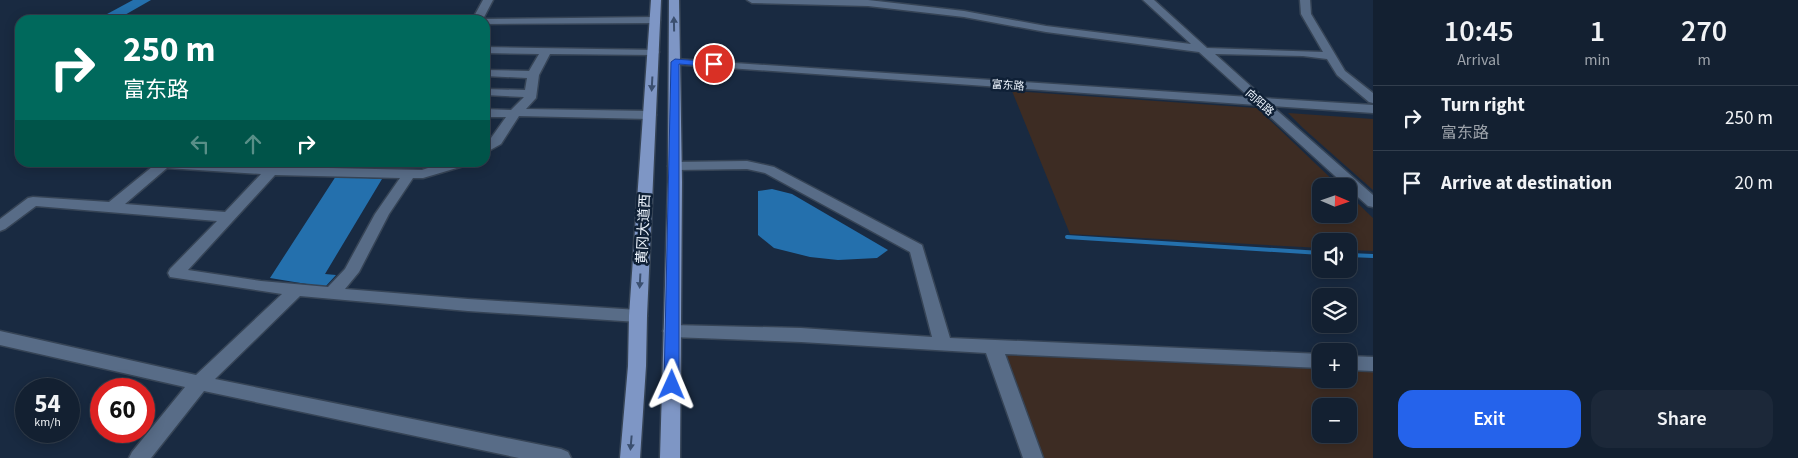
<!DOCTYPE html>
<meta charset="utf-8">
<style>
body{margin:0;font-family:"Source Sans 3","Noto Sans SC",sans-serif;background:#1c2839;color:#f1f3f6;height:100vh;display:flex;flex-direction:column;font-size:19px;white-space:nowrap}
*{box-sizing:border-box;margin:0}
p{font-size:16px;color:#9da3ab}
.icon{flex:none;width:28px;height:28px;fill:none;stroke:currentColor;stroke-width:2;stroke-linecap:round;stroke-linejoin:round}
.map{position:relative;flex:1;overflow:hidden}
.side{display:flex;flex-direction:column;background:#132031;width:425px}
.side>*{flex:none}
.banner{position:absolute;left:15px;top:15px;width:475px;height:152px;border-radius:15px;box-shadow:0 2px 12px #0003,0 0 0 1px #323e4d;background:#00695c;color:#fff;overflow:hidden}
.needle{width:32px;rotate:92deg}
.controls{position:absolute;left:1312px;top:178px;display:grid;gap:10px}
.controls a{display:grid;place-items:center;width:45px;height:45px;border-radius:10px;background:#132031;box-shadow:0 2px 12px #0003,0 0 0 1px #323e4d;font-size:25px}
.speed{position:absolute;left:15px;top:378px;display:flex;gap:10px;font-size:25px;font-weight:700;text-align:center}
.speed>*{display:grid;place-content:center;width:65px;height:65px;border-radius:50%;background:#132031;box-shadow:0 2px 12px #0003,0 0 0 1px #323e4d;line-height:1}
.speed small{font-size:12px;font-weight:400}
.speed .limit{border:8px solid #d22;background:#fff;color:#111}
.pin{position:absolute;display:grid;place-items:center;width:42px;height:42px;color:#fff;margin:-21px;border:2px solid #fff;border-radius:50%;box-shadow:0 1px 5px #0007}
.me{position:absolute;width:55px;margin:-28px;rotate:1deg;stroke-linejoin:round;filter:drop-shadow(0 0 4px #0008)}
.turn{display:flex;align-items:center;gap:18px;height:105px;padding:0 25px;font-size:22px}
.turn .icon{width:65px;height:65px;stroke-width:2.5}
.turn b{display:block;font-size:35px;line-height:42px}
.lanes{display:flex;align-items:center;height:48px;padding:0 25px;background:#0003;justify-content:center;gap:25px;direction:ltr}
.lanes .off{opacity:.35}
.eta{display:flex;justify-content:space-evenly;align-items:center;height:85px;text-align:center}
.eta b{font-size:30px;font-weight:600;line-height:35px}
.action{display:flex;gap:10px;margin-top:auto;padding:10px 25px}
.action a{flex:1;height:58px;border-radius:15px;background:#2563eb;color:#fff;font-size:20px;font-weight:600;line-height:58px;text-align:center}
.action a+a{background:#1c2839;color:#f1f3f6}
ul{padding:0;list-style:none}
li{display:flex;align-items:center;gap:15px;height:65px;padding:0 25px;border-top:1px solid #323e4d}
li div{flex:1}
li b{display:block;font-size:19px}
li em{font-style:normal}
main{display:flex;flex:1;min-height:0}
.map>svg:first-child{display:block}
.industrial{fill:#3d2c23;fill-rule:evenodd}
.water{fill:#2470ad}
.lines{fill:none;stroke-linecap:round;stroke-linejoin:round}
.stream{stroke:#2470ad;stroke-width:4}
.minor-casing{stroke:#364456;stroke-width:3}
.major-casing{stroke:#364456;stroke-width:3}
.minor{fill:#586c87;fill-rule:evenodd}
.major{fill:#7e96c5;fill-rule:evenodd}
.oneway{fill:#3b4f6f}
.route{fill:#2563eb;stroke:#184099}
.labels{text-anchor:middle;stroke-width:5;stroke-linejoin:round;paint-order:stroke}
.far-street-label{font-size:11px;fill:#edf4fd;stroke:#0f2036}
.street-label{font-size:14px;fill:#edf4fd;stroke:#0f2036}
</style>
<main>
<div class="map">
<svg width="1373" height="458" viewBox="0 0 1373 458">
<rect width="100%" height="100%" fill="#192a41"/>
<g class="industrial">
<polygon points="1012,91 1257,108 1339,186 1321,186 1321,214 1349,214 1349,195 1373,218 1373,251 1349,250 1349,241 1321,241 1321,248 1070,234"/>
<polygon points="1288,113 1373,119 1373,190 1303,128"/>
<path d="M993,347L1321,361V379H1349V363L1373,364V458H1033ZM1321,406H1349V434H1321Z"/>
</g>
<g class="water">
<polygon points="133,0 151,0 116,20 96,20"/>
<polygon points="289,162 361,163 355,170 285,166"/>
<polygon points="336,176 382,179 325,274 336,275 325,287 270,278"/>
<polygon points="772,189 792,194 888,250 877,258 838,260 810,257 774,248 758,235 758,191"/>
</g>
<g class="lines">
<g class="stream">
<polyline points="1067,237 1321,253"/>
<polyline points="1349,255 1373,256"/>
</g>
<defs>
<g id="minor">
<polygon points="483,0 493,0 483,19 655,17 660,20 655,23 485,24 485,20 472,20"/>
<polygon points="747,0 868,0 964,11 1046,26 1191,44 1143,0 1154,0 1207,48 1323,52 1301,14 1300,0 1310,0 1311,14 1345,71 1373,93 1373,103 1369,102 1337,75 1327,59 1303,56 1215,54 1264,98 1373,105 1373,113 1272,106 1373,195 1373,207 1368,206 1349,189 1349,186 1346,186 1257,105 671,64 670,62 675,59 1249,97 1199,52 1046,32 964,17 868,6 752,3"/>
<polygon points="485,47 658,50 659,52 658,54 654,55 550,54 539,75 536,98 526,109 650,111 656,115 650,119 519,116 501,144 485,153 485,143 491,138 506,117 485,117 485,109 511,110 524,97 485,95 485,89 525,90 527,78 485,76 485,70 529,71 539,54 485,53"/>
<polygon points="747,161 774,167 922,245 950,338 1321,354 1321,368 1005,354 1043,458 1023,458 986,353 801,342 672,337 666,336 663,331 666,326 672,325 801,328 932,337 910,252 765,173 747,169 675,170 668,166 675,162"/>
<path d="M137,162H207L268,167L272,162H286L283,167L422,170L446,162H468L467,165L423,178H413L389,214L359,272L345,289L468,299L638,310L644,312L647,316L644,320L638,322L468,311L300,296L215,379L561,449L568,452L571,458H519L204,391L151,458H129L132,452L185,387L0,345V331L196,375L282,294L170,277L168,273L170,269L217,221L36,206L5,229L0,231V219L28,198L33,197L109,202L152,167L138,165ZM167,168L261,174L225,212L125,204ZM275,175L400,178L375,214L345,269L328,287L261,281L188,270Z"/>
<polygon points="1349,356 1373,357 1373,371 1349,370"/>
</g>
<g id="major">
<polygon points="651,0 661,0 647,316 646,366 640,458 620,458 628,366 629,316"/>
<polygon points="669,0 679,0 682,182 680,458 660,458 668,182"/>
</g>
</defs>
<use href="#minor" class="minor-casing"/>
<use href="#major" class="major-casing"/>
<use href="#minor" class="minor"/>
<use href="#major" class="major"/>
</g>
<defs><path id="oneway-solid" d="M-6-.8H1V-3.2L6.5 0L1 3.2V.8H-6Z" transform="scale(1.25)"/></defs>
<g class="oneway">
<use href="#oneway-solid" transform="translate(674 24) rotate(-91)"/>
<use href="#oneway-solid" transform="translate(652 84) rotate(93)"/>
<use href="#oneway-solid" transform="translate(640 281) rotate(93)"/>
<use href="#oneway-solid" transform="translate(631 443) rotate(95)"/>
</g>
<polygon class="route" points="675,59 714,62 718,64 714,67 679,64 679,385 677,389 672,391 666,389 664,385 671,62"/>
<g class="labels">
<g class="far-street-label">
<text transform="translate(1008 85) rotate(4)" y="4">富东路</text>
<text transform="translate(1260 102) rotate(42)" y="4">向阳路</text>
</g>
<g class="street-label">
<text transform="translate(643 229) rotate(-87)" y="5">黄冈大道西</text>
</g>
</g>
</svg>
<div class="controls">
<a><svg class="needle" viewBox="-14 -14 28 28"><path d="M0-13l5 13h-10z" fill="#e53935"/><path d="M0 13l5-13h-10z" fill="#9da3ab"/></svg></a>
<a><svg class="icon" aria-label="sound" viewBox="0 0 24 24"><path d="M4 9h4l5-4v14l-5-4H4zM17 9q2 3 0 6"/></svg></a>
<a><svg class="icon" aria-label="layers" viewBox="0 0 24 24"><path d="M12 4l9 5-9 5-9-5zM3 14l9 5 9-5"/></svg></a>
<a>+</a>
<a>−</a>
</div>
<div class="speed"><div>54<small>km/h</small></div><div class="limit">60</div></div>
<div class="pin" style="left:714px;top:64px;background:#d93025"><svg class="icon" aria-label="arrive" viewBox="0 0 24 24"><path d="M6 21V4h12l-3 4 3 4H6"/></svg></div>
<svg class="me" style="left:672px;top:385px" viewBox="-20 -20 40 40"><path d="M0-17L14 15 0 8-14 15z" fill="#2563eb" stroke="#fff" stroke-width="4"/></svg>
<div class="banner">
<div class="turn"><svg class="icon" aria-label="right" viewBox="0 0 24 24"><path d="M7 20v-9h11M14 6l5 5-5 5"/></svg><div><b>250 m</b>富东路</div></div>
<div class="lanes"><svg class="icon off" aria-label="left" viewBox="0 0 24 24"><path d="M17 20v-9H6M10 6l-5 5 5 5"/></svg><svg class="icon off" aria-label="ahead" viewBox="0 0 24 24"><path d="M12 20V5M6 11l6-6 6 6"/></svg><svg class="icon" aria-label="right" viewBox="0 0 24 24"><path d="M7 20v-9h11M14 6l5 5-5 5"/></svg></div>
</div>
</div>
<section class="side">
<div class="eta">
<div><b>10:45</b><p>Arrival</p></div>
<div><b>1</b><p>min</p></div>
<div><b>270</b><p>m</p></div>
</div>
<ul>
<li><svg class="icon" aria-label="right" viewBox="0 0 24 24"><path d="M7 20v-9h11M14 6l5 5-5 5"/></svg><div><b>Turn right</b><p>富东路</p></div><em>250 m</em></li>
<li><svg class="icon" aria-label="arrive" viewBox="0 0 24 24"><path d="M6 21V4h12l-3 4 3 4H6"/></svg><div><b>Arrive at destination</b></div><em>20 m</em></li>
</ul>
<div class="action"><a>Exit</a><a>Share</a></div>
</section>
</main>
